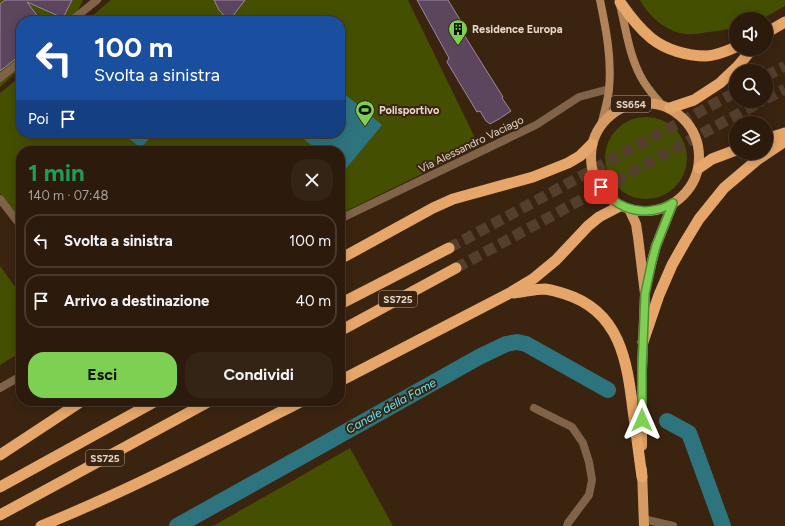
<!DOCTYPE html>
<html lang="it">
<meta charset="utf-8">
<style>
body{margin:0;font-family:Figtree,sans-serif;background:#342415;color:#f1f3f6;height:100vh;display:flex;flex-direction:column;font-size:15px;white-space:nowrap}
*{box-sizing:border-box;margin:0}
p{font-size:13px;color:#a6a19d}
.icon{flex:none;width:22px;height:22px;fill:none;stroke:currentColor;stroke-width:2;stroke-linecap:round;stroke-linejoin:round}
.map{position:relative;flex:1;overflow:hidden}
.panel{position:absolute;left:16px;top:146px;width:329px;height:260px;display:flex;flex-direction:column;background:#2c1b0c;border-radius:16px;box-shadow:0 2px 10px #0003,0 0 0 1px #48392d}
.panel>*{flex:none}
.top-card{position:absolute;left:16px;top:16px;width:329px;height:122px;border-radius:16px;box-shadow:0 2px 10px #0003,0 0 0 1px #48392d;background:#1a4fa0;color:#fff;overflow:hidden}
.buttons{position:absolute;left:729px;top:12px;display:grid;gap:8px}
.buttons a{display:grid;place-items:center;width:44px;height:44px;border-radius:50%;background:#2c1b0c;box-shadow:0 2px 10px #0003,0 0 0 1px #48392d;font-size:20px}
.pin{position:absolute;display:grid;place-items:center;width:34px;height:34px;color:#fff;margin:-17px;border-radius:8px;box-shadow:0 2px 6px #0006}
.me{position:absolute;width:44px;margin:-22px;rotate:0deg;stroke-linejoin:round;filter:drop-shadow(0 0 3px #0008)}
.turn{display:flex;align-items:center;gap:14px;height:84px;padding:0 12px;font-size:18px}
.turn .icon{width:52px;height:52px;stroke-width:2.5}
.turn b{display:block;font-size:28px;line-height:34px}
.then{display:flex;align-items:center;height:38px;padding:0 12px;background:#0003;gap:8px;font-size:15px}
.round{display:grid;place-items:center;flex:none;width:42px;height:42px;border-radius:16px;background:#342415}
.summary{display:flex;align-items:center;justify-content:space-between;height:68px;padding:0 12px}
h1{font-size:24px;font-weight:700;line-height:30px;color:#1e9e55}
.primary-button{display:flex;gap:8px;margin-top:auto;padding:8px 12px}
.primary-button a{flex:1;height:46px;border-radius:16px;background:#7ed053;color:#111;font-size:16px;font-weight:700;line-height:46px;text-align:center}
.primary-button a+a{background:#342415;color:#f1f3f6}
ul{padding:0;list-style:none}
li{display:flex;align-items:center;gap:12px;height:54px;margin:0 8px 6px;padding:0 4px;border:2px solid #48392d;border-radius:16px}
li div{flex:1}
li b{display:block;font-size:15px}
li em{font-style:normal}
.map>svg:first-child{display:block}
.green{fill:#454f01}
.water{fill:#2e747f}
.lines{fill:none;stroke-linecap:round;stroke-linejoin:round}
.canal{stroke:#2e747f;stroke-width:16}
.building{fill:#5b465d;stroke:#9e87a0}
.trunk-tunnel{stroke:#543f2c;stroke-width:11;stroke-dasharray:11 5.5;stroke-linecap:butt}
.service{stroke:#806349;stroke-width:8}
.minor{stroke:#806349;stroke-width:8}
.secondary{stroke:#b08359;stroke-width:8}
.primary{stroke:#d69b64;stroke-width:10}
.trunk{stroke:#e7a669;stroke-width:11}
.route-casing{stroke:#528736;stroke-width:10}
.route{stroke:#7ed053;stroke-width:7}
.labels{text-anchor:middle;stroke-width:4;stroke-linejoin:round;paint-order:stroke}
.shield{fill:#3a2410;stroke:#b2a193;stroke-width:1}
.shield-label{font-size:10px;font-weight:bold;fill:#e6d7cb}
.poi-label{font-size:11px;font-weight:bold;fill:#e6d7cb;stroke:#3a2410;text-anchor:start}
.street-label{font-size:11px;fill:#e6d7cb;stroke:#3a2410}
.water-label{font-size:12px;font-style:italic;fill:#62e7fc;stroke:#3a2410}
</style>
<div class="map">
<svg width="785" height="526" viewBox="0 0 785 526">
<rect width="100%" height="100%" fill="#3a2410"/>
<g class="green">
<polygon points="0,0 83,0 73,21 21,21 21,68 0,87"/>
<polygon points="111,0 408,0 479,146 340,214 340,151 21,151 21,219 0,193 0,93 21,76 21,133 340,133 340,21 86,21"/>
<path d="M640,0H785V6L762,19H736V27C727,30 718,31 708,32C701,33 693,35 686,34C667,32 649,17 640,0Z"/>
<circle cx="646" cy="158" r="41"/>
<polygon points="0,266 21,295 21,352 0,365"/>
<polygon points="350,448 393,526 213,526"/>
</g>
<g class="water">
<polygon points="340,90 382,125 344,171 340,168 340,151 319,151 296,133 340,133"/>
<polygon points="122,133 154,133 141,148"/>
</g>
<g class="lines">
<g class="canal">
<polyline points="667,421 689,433 723,526"/>
<polyline points="177,526 308,453 479,357 506,344 517,342 526,344 608,390"/>
</g>
</g>
<g class="building">
<polygon points="5,0 72,0 63,18 27,2 41,21 21,21 21,56 18,57 0,71 0,4"/>
<polygon points="214,0 245,0 229,21 219,10"/>
<polygon points="417,0 448,0 465,28 461,30 503,97 502,98 511,111 499,119 490,124 486,121 480,111 477,112 447,62 449,58"/>
</g>
<g class="lines">
<g class="trunk-tunnel">
<polyline points="766,76 785,66"/>
<polyline points="766,99 785,89"/>
<polyline points="449,248 736,92"/>
<polyline points="456,268 762,101"/>
</g>
<g class="service">
<polyline points="71,21 97,0"/>
<polyline points="0,78 21,61"/>
<polyline points="0,199 21,226"/>
<polyline points="340,219 536,125 579,97 609,89"/>
<polyline points="0,388 21,376"/>
<polyline points="534,408 572,427 583,443 589,462 592,480 589,495 568,523 567,526"/>
</g>
<polyline class="minor" points="643,519 673,526"/>
<g class="secondary">
<path d="M600,0C606,29 612,59 609,89C608,101 604,113 601,125"/>
<path d="M620,5C626,29 629,55 641,77C646,87 654,96 661,104"/>
</g>
<g class="primary">
<circle cx="645" cy="157" r="54"/>
<polyline points="629,209 636,224 638,237 645,294 642,370 642,446"/>
<polyline points="646,286 652,261 656,246 673,203"/>
<polyline points="642,470 644,526"/>
</g>
<g class="trunk">
<path d="M620,2C629,15 639,28 651,38C666,50 687,56 706,56C716,56 727,51 736,47"/>
<polyline points="766,33 785,22"/>
<polyline points="670,108 694,100 720,83 738,66 752,49"/>
<polyline points="766,139 785,133"/>
<polyline points="699,168 712,159 736,150"/>
<polyline points="340,259 433,208 453,199 533,177 568,163 580,156 592,144"/>
<path d="M514,293C524,292 535,289 545,289C552,290 559,292 565,294C620,311 627,361 633,410C636,432 639,455 642,477"/>
<polyline points="340,304 449,248"/>
<polyline points="340,331 456,268"/>
<polyline points="643,342 659,295 672,265 685,242 699,219 724,188 757,160 785,141"/>
<polyline points="340,381 508,294 533,279 556,260 588,226 599,217 620,206"/>
<polyline points="0,455 82,401"/>
<polyline points="0,487 156,401"/>
<polyline points="0,515 210,401"/>
<path d="M41,526C130,490 216,445 302,401"/>
</g>
</g>
<g class="lines">
<defs>
<path id="route" d="M601,187C614,206 636,215 659,209C664,208 669,205 673,203L656,246L652,261L645,294L642,370V420"/>
</defs>
<use href="#route" class="route-casing"/>
<use href="#route" class="route"/>
</g>
<defs>
<symbol id="building-pin" viewBox="-11 -11 22 30"><path d="M0 17L-7.5 6A9.5 9.5 0 1 1 7.5 6Z" fill="#7ed053" stroke="#3a2410"/><path d="M-4-6H4V6H1V3H-1V6H-4ZM-2.5-4.3h1.7v1.8h-1.7ZM.8-4.3h1.7v1.8H.8ZM-2.5-1h1.7V.8h-1.7ZM.8-1h1.7V.8H.8Z" fill="#111"/></symbol>
<symbol id="stadium-pin" viewBox="-11 -11 22 30"><path d="M0 17L-7.5 6A9.5 9.5 0 1 1 7.5 6Z" fill="#7ed053" stroke="#3a2410"/><path d="M0-5a6.5 5 0 1 0 0 10a6.5 5 0 1 0 0-10ZM-3.5-1.8h7v3.6h-7Z" fill="#111"/></symbol>
</defs>
<g fill-rule="evenodd">
<use href="#building-pin" x="447" y="18" width="22" height="30"/>
<use href="#stadium-pin" x="354" y="99" width="22" height="30"/>
</g>
<g class="labels">
<g class="shield">
<rect x="611" y="96" width="40" height="16" rx="3"/>
<rect x="379" y="291" width="38" height="16" rx="3"/>
<rect x="86" y="450" width="38" height="16" rx="3"/>
</g>
<g class="shield-label">
<text x="631" y="108">SS654</text>
<text x="398" y="303">SS725</text>
<text x="105" y="462">SS725</text>
</g>
<g class="poi-label">
<text x="472" y="33">Residence Europa</text>
<text x="379" y="114">Polisportivo</text>
</g>
<g class="street-label">
<text transform="translate(471 144) rotate(-26)" y="4">Via Alessandro Vaciago</text>
</g>
<g class="water-label">
<text transform="translate(391 406) rotate(-29)" y="4">Canale della Fame</text>
</g>
</g>
</svg>
<div class="buttons">
<a><svg class="icon" aria-label="sound" viewBox="0 0 24 24"><path d="M4 9h4l5-4v14l-5-4H4zM17 9q2 3 0 6"/></svg></a>
<a><svg class="icon" aria-label="search" viewBox="0 0 24 24"><circle cx="10" cy="10" r="6"/><path d="M15 15l6 6"/></svg></a>
<a><svg class="icon" aria-label="layers" viewBox="0 0 24 24"><path d="M12 4l9 5-9 5-9-5zM3 14l9 5 9-5"/></svg></a>
</div>
<div class="pin" style="left:601px;top:187px;background:#d93025"><svg class="icon" aria-label="arrive" viewBox="0 0 24 24"><path d="M6 21V4h12l-3 4 3 4H6"/></svg></div>
<svg class="me" style="left:642px;top:420px" viewBox="-20 -20 40 40"><path d="M0-17L14 15 0 8-14 15z" fill="#7ed053" stroke="#fff" stroke-width="4"/></svg>
<div class="top-card">
<div class="turn"><svg class="icon" aria-label="left" viewBox="0 0 24 24"><path d="M17 20v-9H6M10 6l-5 5 5 5"/></svg><div><b>100 m</b>Svolta a sinistra</div></div>
<div class="then">Poi<svg class="icon" aria-label="arrive" viewBox="0 0 24 24"><path d="M6 21V4h12l-3 4 3 4H6"/></svg></div>
</div>
<section class="panel">
<div class="summary"><div><h1>1 min</h1><p>140 m · 07:48</p></div><a class="round"><svg class="icon" aria-label="close" viewBox="0 0 24 24"><path d="M6 6l12 12M18 6L6 18"/></svg></a></div>
<ul>
<li><svg class="icon" aria-label="left" viewBox="0 0 24 24"><path d="M17 20v-9H6M10 6l-5 5 5 5"/></svg><div><b>Svolta a sinistra</b></div><em>100 m</em></li>
<li><svg class="icon" aria-label="arrive" viewBox="0 0 24 24"><path d="M6 21V4h12l-3 4 3 4H6"/></svg><div><b>Arrivo a destinazione</b></div><em>40 m</em></li>
</ul>
<div class="primary-button"><a>Esci</a><a>Condividi</a></div>
</section>
</div>
